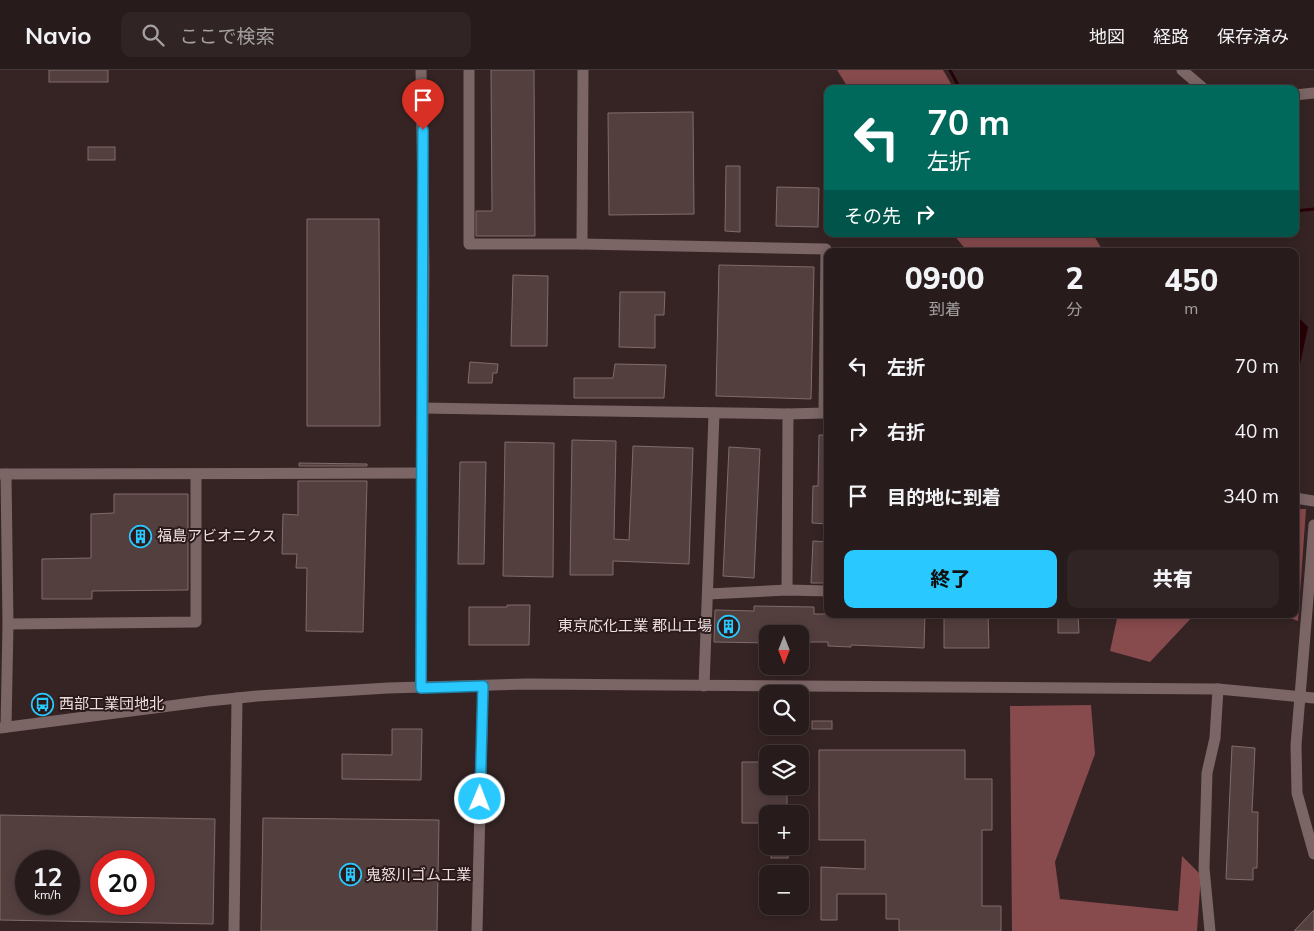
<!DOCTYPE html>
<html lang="ja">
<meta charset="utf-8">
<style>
body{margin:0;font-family:Mulish,"Noto Sans JP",sans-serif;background:#302424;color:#f1f3f6;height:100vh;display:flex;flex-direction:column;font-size:19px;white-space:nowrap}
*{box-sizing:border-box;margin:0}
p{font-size:16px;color:#a5a1a3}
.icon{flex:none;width:28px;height:28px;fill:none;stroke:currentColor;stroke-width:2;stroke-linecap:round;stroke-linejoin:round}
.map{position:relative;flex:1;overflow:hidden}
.drawer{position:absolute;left:824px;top:178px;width:475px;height:370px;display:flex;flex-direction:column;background:#281b1b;border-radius:10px;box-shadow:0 2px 12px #0003,0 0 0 1px #44393a}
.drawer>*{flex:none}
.guide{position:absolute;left:824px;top:15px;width:475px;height:152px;border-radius:10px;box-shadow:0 2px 12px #0003,0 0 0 1px #44393a;background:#00695c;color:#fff;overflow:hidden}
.needle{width:32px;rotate:180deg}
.controls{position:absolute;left:759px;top:555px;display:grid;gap:10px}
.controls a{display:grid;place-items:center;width:50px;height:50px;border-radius:10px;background:#281b1b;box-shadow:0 2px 12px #0003,0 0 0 1px #44393a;font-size:25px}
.speed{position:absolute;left:15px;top:780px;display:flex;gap:10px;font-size:25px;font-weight:700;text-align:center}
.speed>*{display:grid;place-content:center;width:65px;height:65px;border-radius:50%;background:#281b1b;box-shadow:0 2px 12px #0003,0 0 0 1px #44393a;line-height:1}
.speed small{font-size:12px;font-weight:400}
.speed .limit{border:8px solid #d22;background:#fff;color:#111}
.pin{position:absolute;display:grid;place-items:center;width:42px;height:42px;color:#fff;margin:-51px -21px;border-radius:50% 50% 50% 0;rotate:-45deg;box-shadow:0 0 5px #0007}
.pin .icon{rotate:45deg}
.me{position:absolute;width:55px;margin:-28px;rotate:1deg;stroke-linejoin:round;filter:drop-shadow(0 0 4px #0008)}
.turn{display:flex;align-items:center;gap:18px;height:105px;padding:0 20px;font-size:22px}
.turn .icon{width:65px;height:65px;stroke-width:2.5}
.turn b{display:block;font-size:35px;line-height:42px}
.then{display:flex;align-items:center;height:48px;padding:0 20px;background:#0003;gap:10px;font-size:19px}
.eta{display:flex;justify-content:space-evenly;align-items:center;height:85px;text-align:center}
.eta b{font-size:30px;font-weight:800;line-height:35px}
.primary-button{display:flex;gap:10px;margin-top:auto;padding:10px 20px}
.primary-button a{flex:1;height:58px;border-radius:10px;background:#29c8ff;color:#111;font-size:20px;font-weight:800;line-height:58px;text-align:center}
.primary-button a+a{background:#302424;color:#f1f3f6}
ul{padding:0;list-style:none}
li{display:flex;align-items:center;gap:15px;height:65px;padding:0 20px}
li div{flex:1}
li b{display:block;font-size:19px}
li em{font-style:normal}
header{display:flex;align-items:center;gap:30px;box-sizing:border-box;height:70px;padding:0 25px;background:#281b1b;border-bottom:1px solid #44393a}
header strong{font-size:24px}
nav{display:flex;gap:28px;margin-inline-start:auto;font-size:18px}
.search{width:350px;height:45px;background:#302424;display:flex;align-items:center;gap:12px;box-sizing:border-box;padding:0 18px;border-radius:10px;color:#a5a1a3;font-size:19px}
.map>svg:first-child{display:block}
.forest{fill:#874a4d}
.water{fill:#270106}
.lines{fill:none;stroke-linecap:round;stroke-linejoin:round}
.stream{stroke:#270106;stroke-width:3}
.building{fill:#543f3f;stroke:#816b6b;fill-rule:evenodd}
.minor{stroke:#7b6565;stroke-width:11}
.route-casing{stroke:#1b82a6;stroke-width:12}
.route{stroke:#29c8ff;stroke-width:9}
.labels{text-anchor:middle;stroke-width:4;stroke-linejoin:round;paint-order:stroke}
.poi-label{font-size:15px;fill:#ecdfdf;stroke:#2c1a1b;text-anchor:start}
</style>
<header>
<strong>Navio</strong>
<div class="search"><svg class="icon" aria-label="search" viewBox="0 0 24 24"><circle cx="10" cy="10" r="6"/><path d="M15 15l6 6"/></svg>ここで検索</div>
<nav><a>地図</a><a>経路</a><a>保存済み</a></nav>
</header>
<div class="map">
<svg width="1314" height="861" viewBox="0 0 1314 861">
<rect width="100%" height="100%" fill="#362424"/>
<g class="forest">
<polygon points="837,0 943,0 954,19 849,19"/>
<polygon points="953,164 1093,164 1103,181 967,181"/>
<polygon points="1295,439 1306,439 1298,551 1279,544 1295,544"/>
<polygon points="1118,544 1195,544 1150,592 1110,581"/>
<polygon points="1091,635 1095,684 1055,792 1060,829 1178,841 1182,786 1201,805 1197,861 1012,861 1010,636"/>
</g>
<polygon class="water" points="1295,244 1308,257 1295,318"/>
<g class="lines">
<g class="stream">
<polyline points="950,0 960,19"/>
<polyline points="1295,141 1314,139"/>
</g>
</g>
<g class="building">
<rect x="49" y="0" width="59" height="12"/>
<polygon points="491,0 534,0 535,166 476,166 476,141 492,141"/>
<polygon points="693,42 694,144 609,145 608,43"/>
<rect x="88" y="77" width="27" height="13"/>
<polygon points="726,96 740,96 740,162 725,161"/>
<polygon points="777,117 819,118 818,157 776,156"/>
<polygon points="307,149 379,149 380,356 307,356"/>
<polygon points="719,195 814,197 811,329 716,326"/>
<polygon points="513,205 548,206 547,276 511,276"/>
<polygon points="620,222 665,222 664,245 655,245 655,278 619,277"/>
<polygon points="470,292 498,294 497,303 493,303 492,313 468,313"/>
<polygon points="615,294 666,295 664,328 574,328 574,308 613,308"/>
<polygon points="819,365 828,365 828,454 812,453 813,416 818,416"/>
<polygon points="572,370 616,371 614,469 629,470 633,376 693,378 689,494 613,491 613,505 570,505"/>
<polygon points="505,372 554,373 553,507 503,506"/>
<polygon points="729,377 760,379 754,508 723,506"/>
<polygon points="460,392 486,392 484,494 458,494"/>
<polygon points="299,393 367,394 367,396 299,396"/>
<polygon points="298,411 367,411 363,562 306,561 307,498 296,498 297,484 282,484 283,444 298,445"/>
<polygon points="114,424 188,424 188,520 92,521 92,529 42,529 42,489 91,488 91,444 114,443"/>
<polygon points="813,471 828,472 828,513 811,513"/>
<polygon points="507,535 530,535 529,575 469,575 469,537 507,537"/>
<polygon points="754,536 814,537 814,544 925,544 924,578 851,575 851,577 828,576 828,572 800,572 800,564 768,564 768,573 714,572 715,540 754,541"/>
<polygon points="944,544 988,544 989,578 944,578"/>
<polygon points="1058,544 1078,544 1079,563 1058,563"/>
<rect x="812" y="651" width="20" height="8"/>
<polygon points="392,659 422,659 421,710 342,709 342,684 392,685"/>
<polygon points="1232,676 1255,678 1252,742 1258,742 1257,798 1253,798 1253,810 1226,809"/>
<polygon points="819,680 965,680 965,709 992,709 992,760 982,760 982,836 1001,836 1001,861 899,861 899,849 886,849 886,824 837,824 837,850 821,850 821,797 865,799 865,770 819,770"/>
<polygon points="742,692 768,692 768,716 787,716 787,744 768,744 768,753 742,753"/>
<path d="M0,745L215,749L213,854L0,850ZM26,791H69V834H26ZM101,791H144V834H101Z"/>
<polygon points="263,748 439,750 437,861 261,861"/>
<rect x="771" y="776" width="17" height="12"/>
<polygon points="1314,840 1314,861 1294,861"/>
</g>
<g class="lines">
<g class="minor">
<polyline points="469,0 469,174 582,174 826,179 824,343 788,344"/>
<polyline points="1182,0 1204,19"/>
<polyline points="1295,25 1314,23"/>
<polyline points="582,174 583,0"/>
<polyline points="423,338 788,344 787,520"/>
<polyline points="0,404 422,403"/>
<polyline points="1295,428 1314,431"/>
<polyline points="1314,455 1296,675 1297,723 1314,784"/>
<polyline points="708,524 787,520 828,521"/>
<polyline points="8,554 196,552 196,404"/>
<polyline points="704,616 714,344"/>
<polyline points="421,618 424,197 421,0"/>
<polyline points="6,657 8,554 6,404"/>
<polyline points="0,658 208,631 257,626 388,618 527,614 1218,619 1314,628"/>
<polyline points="234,861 237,628"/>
<polyline points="477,861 483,616"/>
<polyline points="1210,861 1204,798 1206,738 1207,703 1215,668 1218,619"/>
</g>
</g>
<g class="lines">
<defs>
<polyline id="route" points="423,60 421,618 483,616 480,729"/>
</defs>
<use href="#route" class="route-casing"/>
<use href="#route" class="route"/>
</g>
<defs>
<symbol id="building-ring" viewBox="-11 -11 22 22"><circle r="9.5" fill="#2c1a1b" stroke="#29c8ff" stroke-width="1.5"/><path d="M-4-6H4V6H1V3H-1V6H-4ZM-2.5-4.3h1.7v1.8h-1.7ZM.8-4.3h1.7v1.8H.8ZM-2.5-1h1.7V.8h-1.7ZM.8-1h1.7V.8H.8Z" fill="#29c8ff"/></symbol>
<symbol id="bus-ring" viewBox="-11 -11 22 22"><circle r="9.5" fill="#2c1a1b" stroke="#29c8ff" stroke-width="1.5"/><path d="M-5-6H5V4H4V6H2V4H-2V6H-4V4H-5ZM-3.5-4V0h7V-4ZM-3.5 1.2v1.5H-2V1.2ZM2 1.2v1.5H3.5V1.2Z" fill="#29c8ff"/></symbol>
</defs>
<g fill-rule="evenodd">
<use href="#building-ring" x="128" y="454" width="25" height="25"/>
<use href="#building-ring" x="716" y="544" width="25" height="25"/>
<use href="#bus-ring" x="30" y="622" width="25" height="25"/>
<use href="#building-ring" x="338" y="792" width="25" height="25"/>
</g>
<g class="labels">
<g class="poi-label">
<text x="157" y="471">福島アビオニクス</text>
<text x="712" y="561" text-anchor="end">東京応化工業 郡山工場</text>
<text x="59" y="639">西部工業団地北</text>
<text x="366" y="810">鬼怒川ゴム工業</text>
</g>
</g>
</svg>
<div class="controls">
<a><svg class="needle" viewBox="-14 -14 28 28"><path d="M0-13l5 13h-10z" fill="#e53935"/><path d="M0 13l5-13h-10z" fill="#a5a1a3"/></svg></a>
<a><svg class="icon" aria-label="search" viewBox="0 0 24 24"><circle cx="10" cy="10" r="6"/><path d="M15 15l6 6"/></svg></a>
<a><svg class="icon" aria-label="layers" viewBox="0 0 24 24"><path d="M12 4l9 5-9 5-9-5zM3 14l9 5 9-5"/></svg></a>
<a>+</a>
<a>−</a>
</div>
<div class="speed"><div>12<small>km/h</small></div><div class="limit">20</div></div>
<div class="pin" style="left:423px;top:60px;background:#d93025"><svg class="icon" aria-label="arrive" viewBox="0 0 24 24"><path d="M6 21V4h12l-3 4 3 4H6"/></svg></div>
<svg class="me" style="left:480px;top:729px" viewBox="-20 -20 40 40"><circle r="17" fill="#29c8ff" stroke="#fff" stroke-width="3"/><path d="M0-11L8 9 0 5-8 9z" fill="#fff"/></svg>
<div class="guide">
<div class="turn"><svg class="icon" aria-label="left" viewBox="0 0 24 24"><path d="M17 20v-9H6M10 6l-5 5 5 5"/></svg><div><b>70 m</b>左折</div></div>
<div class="then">その先<svg class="icon" aria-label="right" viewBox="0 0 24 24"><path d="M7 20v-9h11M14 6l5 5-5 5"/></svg></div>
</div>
<section class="drawer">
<div class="eta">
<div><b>09:00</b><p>到着</p></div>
<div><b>2</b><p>分</p></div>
<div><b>450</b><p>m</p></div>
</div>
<ul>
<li><svg class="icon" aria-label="left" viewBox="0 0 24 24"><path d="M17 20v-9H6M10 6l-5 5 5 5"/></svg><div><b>左折</b></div><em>70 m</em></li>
<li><svg class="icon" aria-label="right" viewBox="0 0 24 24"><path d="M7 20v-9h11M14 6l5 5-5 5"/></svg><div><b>右折</b></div><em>40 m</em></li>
<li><svg class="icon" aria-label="arrive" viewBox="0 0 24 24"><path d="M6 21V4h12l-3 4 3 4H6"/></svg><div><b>目的地に到着</b></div><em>340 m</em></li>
</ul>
<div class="primary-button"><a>終了</a><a>共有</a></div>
</section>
</div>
